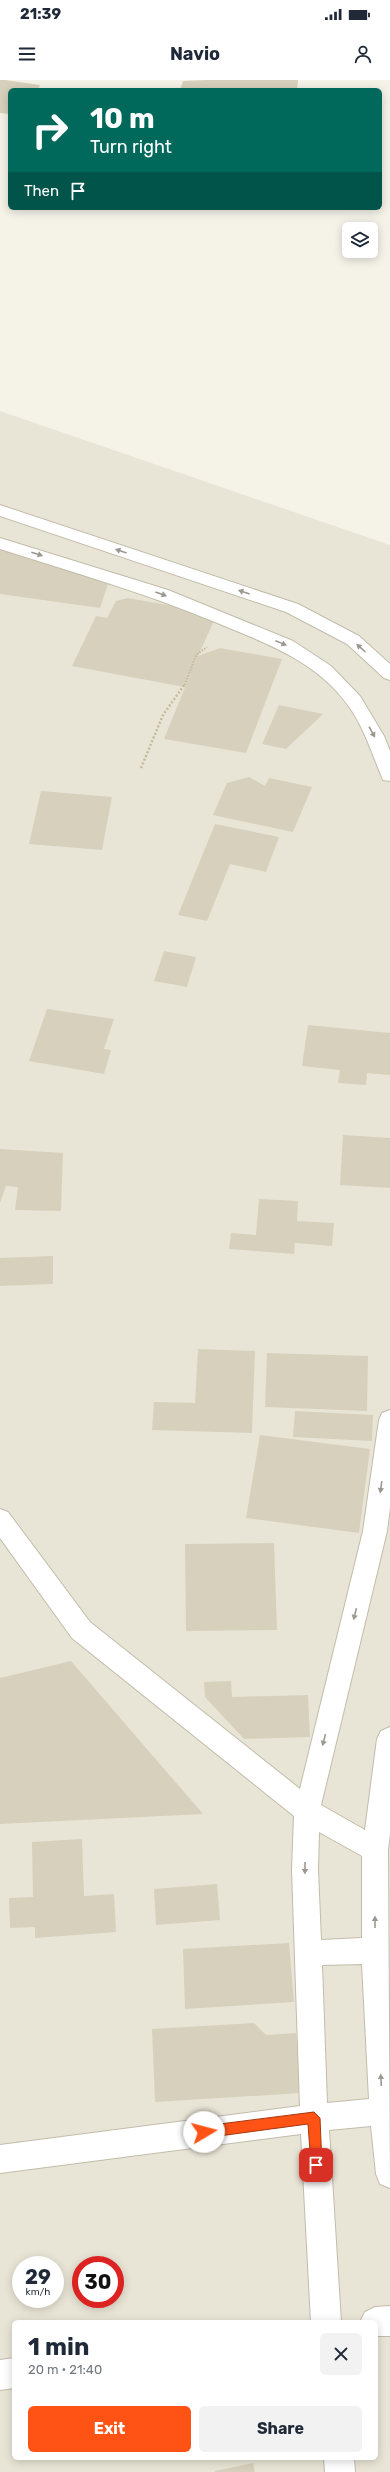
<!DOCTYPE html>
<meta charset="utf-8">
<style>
body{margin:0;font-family:Rubik,sans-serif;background:#f2f2f3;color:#1f2937;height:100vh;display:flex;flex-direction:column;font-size:15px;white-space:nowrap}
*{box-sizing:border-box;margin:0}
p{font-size:13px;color:#747a83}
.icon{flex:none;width:22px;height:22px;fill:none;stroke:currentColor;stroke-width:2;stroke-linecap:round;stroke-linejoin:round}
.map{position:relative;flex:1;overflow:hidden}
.sheet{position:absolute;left:12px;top:2240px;width:366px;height:140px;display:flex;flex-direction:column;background:#fff;border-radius:6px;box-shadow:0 2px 10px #0003}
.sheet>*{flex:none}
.hud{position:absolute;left:8px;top:8px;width:374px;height:122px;border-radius:6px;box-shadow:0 2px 10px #0003;background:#00695c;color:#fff;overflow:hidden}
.buttons{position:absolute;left:342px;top:142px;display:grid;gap:8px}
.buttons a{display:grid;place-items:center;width:36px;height:36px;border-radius:6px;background:#fff;box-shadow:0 2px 10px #0003;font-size:20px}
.speed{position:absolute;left:12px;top:2176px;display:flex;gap:8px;font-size:20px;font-weight:700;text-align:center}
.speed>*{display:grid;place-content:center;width:52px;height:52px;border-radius:50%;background:#fff;box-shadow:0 2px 10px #0003;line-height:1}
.speed small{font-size:10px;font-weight:400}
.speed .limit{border:6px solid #d22;background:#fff;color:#111}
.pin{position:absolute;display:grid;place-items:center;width:34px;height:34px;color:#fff;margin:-17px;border-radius:8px;box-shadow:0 2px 6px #0006}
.me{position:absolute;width:44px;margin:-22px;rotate:82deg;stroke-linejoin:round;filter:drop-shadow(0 0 3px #0008)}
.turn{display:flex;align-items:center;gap:14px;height:84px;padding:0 16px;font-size:18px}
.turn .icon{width:52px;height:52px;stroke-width:2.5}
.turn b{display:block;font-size:28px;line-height:34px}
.then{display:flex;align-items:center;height:38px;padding:0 16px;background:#0003;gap:8px;font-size:15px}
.round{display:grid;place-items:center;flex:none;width:42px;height:42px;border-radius:6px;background:#f2f2f3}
.summary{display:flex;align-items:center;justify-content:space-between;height:68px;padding:0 16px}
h1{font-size:24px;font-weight:700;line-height:30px}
.primary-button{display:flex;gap:8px;margin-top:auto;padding:8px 16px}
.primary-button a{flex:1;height:46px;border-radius:6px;background:#ff5315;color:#fff;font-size:16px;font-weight:700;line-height:46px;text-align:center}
.primary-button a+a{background:#f2f2f3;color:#1f2937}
.status{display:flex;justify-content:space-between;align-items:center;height:28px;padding:0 20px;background:#fff;direction:ltr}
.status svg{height:11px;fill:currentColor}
header{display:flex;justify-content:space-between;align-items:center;height:52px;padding:0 16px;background:#fff;font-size:18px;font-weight:700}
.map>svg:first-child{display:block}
.residential{fill:#e9e5d6;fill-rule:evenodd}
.building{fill:#d7d0bc}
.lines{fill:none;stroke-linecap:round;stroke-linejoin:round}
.minor-casing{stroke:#c1bcaa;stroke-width:2}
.path-far1{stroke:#c4ba9a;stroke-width:2;stroke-dasharray:1.5 1.5;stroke-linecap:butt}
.path{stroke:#c4ba9a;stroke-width:2.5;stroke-dasharray:2 2;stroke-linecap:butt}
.minor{fill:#fff;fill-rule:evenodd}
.oneway{fill:#9b9890}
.route{fill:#ff5315;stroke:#a6360e}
</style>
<div class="status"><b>21:39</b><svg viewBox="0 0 49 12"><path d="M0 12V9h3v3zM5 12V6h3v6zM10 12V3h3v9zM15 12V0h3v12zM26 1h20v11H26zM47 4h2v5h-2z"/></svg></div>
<header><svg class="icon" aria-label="menu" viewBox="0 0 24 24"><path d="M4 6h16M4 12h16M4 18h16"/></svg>Navio<svg class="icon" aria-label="person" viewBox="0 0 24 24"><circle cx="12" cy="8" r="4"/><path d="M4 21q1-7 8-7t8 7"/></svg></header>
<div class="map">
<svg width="390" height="2392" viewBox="0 0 390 2392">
<rect width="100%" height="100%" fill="#f5f3e8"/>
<path class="residential" d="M0,331L390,465V2392H0ZM21,2185H55V2219H21ZM81,2185H115V2219H81ZM14,2242H376V2378H14Z"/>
<g class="building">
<polygon points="0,0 5,0 40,5 38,10 10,10 10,34 0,33"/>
<polygon points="206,0 298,0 297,10 180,10 183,1"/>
<polygon points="0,466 108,504 100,528 0,514"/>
<polygon points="128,518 217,534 198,576 220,568 282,579 246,673 164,659 192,590 184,607 72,586 96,536 107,538 116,521"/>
<polygon points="279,625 323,634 286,669 262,664"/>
<polygon points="249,697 265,706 269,698 312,707 293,752 213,735 227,703"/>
<polygon points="41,711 112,717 102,770 29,764"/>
<polygon points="215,744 279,757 266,792 230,784 207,841 178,835"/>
<polygon points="164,871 196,877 187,907 154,901"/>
<polygon points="47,929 114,939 104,969 111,970 104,994 29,981"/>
<polygon points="308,945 390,953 390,995 367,993 366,1005 338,1003 340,990 302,986"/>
<polygon points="343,1055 390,1058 390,1108 340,1105"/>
<polygon points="0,1069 63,1073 61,1131 15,1130 18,1107 6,1106 0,1123"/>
<polygon points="259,1119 298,1121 297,1141 334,1143 332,1166 295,1163 294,1174 229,1169 231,1153 256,1155"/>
<polygon points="53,1176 53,1204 0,1206 0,1178"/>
<polygon points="198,1269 255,1271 252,1353 152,1350 154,1322 195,1323"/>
<polygon points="267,1273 368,1276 367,1331 265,1327"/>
<polygon points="295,1331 373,1335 372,1361 293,1357"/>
<polygon points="260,1355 370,1369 359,1453 246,1438"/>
<polygon points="274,1463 277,1550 186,1551 185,1464"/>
<polygon points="71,1581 203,1734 0,1744 0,1598"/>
<polygon points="231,1601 232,1617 308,1615 310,1657 244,1659 205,1617 204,1602"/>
<polygon points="82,1759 84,1816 114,1814 116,1852 35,1858 35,1847 10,1848 9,1818 33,1817 32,1762"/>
<polygon points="217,1804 220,1840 156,1845 154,1809"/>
<polygon points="289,1863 294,1922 185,1929 183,1869"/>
<polygon points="254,1943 266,1955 296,1953 301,2013 155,2022 152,1949"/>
<polygon points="253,2383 255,2392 215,2392 215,2391"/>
</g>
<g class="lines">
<defs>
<g id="minor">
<polygon points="0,425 298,524 359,556 390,584 390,600 384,598 347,564 286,532 0,436"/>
<path d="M0,458L168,510L293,561L331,586L360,616L384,656L390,671V701L383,700L381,695C371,671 363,645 347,624C315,580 263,562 215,542C145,513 72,492 0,469Z"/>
<path d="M390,1330V1427L387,1451L321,1725L365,1750L377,1659L381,1651L390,1647V1754L388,1770L390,2108L380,2104L376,2094L371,2046L329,2050L341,2242H311L301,2054L0,2093V2065L300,2026L292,1790L294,1736L72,1558L0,1458V1429L8,1432L90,1542L300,1709L363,1451L379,1340L382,1333ZM319,1752L362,1776V1858L321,1860L318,1790ZM362,1884L369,2019L327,2023L322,1885Z"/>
<polygon points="390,2226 390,2256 376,2256 376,2242 360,2242 365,2232 375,2227"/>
<polygon points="14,2278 14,2308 0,2310 0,2280"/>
<polygon points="324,2378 354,2378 355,2392 325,2392"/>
</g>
</defs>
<use href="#minor" class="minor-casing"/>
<polyline class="path-far1" points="185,605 196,575 207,567"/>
<polyline class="path" points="141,688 163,635 185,604"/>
<use href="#minor" class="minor"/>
</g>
<defs><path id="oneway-solid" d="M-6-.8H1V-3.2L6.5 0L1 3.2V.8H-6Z"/></defs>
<g class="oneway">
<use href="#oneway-solid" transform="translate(121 471) rotate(-161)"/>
<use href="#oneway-solid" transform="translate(37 474) rotate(18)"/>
<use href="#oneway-solid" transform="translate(244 512) rotate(-161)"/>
<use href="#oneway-solid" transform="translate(161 514) rotate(20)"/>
<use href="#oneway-solid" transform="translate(281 563) rotate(22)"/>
<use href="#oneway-solid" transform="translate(361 568) rotate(-138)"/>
<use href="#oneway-solid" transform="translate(372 652) rotate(61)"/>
<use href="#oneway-solid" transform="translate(381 1407) rotate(98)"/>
<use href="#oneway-solid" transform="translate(355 1534) rotate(104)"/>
<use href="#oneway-solid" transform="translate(324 1660) rotate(104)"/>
<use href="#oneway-solid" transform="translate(305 1788) rotate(91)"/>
<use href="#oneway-solid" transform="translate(375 1842) rotate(-90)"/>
<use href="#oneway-solid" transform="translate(381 2000) rotate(-93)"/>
</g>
<polygon class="route" points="314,2032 320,2038 322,2085 316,2091 311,2085 308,2044 204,2058 198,2052 204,2046"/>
</svg>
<div class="buttons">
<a><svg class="icon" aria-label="layers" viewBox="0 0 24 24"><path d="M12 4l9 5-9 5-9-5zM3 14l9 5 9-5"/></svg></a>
</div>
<div class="speed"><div>29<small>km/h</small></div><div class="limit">30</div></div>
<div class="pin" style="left:316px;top:2085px;background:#d93025"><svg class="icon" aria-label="arrive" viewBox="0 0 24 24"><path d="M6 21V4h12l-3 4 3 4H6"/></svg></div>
<svg class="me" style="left:204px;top:2052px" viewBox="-20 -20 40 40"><circle r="19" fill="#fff"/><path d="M0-13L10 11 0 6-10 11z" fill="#ff5315"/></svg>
<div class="hud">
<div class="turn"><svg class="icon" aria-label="right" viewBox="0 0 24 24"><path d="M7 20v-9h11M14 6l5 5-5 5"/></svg><div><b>10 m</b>Turn right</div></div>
<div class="then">Then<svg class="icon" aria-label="arrive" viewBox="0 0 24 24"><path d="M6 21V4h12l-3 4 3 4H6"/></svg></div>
</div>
<section class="sheet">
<div class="summary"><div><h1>1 min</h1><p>20 m · 21:40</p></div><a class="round"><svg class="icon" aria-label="close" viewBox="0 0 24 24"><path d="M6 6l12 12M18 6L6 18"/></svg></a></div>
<div class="primary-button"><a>Exit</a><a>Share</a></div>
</section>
</div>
